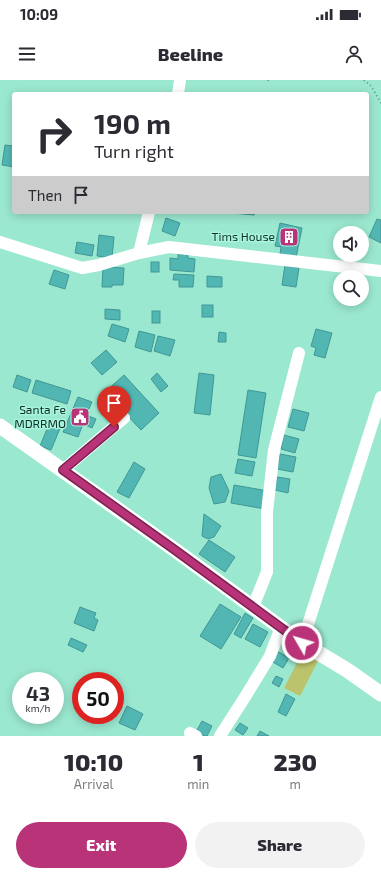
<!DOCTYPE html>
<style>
body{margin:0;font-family:"Exo 2",sans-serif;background:#f2f2f3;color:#2b2b33;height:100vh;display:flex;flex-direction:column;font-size:15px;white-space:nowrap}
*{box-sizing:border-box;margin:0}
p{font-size:13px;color:#7c7c81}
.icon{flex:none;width:22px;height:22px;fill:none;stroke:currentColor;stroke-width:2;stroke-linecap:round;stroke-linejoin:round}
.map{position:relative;height:656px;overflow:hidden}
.sheet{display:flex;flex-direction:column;background:#fff;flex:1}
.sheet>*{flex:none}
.guide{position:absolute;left:12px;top:12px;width:357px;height:122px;border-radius:4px;box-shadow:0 2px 10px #0003;background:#fff;color:#2b2b33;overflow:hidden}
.tools{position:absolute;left:333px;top:146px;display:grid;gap:8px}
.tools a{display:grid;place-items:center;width:36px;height:36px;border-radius:50%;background:#fff;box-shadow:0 2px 10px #0003;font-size:20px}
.speed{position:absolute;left:12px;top:592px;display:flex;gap:8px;font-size:20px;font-weight:700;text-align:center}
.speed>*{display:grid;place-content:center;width:52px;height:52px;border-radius:50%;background:#fff;box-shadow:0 2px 10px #0003;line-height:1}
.speed small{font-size:10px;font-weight:400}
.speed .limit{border:6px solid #d22;background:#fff;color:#111}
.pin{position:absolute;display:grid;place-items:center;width:34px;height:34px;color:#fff;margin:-41px -17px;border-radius:50% 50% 50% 0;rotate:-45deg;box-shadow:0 0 4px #0007}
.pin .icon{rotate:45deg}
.me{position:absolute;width:44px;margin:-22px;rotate:308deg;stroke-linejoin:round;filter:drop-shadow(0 0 3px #0008)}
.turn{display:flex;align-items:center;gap:14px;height:84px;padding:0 16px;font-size:18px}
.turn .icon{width:52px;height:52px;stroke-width:2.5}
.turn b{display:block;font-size:28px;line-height:34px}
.then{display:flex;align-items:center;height:38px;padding:0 16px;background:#0003;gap:8px;font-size:15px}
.eta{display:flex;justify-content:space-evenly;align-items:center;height:68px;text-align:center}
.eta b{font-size:24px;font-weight:800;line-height:28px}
.action{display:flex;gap:8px;margin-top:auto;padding:8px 16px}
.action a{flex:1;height:46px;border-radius:24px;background:#b83378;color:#fff;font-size:16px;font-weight:800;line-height:46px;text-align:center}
.action a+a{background:#f2f2f3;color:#2b2b33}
.status{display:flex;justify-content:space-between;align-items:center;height:28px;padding:0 20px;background:#fff;direction:ltr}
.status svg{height:11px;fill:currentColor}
header{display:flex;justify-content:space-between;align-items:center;height:52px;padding:0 16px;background:#fff;font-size:18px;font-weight:800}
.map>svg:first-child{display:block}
.green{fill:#bbc36c}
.building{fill:#52b6b3;stroke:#409795}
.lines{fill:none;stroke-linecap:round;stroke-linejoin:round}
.path{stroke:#5c9484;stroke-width:2;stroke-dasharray:1 3;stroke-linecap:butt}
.minor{stroke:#fff;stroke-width:12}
.major{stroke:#fff;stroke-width:15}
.route-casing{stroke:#78214e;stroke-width:10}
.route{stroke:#b83378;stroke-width:7}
.labels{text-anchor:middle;stroke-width:3;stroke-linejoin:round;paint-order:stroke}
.poi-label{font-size:12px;fill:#0f2f27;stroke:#a8f5dd;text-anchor:end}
</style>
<div class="status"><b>10:09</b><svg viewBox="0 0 49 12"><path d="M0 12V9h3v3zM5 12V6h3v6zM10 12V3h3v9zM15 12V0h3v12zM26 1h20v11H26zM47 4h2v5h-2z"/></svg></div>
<header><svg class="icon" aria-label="menu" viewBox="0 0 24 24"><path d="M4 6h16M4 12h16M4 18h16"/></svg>Beeline<svg class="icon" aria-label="person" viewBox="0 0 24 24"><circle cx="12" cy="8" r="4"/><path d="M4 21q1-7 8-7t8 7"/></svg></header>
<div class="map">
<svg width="381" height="656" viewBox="0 0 381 656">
<rect width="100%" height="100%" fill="#9be8d0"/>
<polygon class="green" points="302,573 318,581 300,616 284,608"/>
<g class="building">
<polygon points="5,65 14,66 14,87 2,85"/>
<polygon points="221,132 255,132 254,135"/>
<polygon points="166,138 180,143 175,156 162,151"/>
<polygon points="377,139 381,140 381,163 369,157"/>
<polygon points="280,143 302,148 296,178 280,174 281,167 275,166"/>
<polygon points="99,155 114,157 112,178 97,176"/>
<polygon points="77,162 94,165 92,176 75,173"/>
<polygon points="178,174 188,175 188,178 195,179 194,192 170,190 170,178 178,179"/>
<rect x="151" y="182" width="8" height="10"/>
<polygon points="285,185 299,188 296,207 282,205"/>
<polygon points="103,187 124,188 123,205 112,205 112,207 102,207"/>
<polygon points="54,190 69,195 65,209 49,204"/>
<polygon points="174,194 194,195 193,207 179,207 179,200 173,200"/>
<polygon points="207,196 222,197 222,207 207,207"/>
<rect x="202" y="225" width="11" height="12"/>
<polygon points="105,229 120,230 120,240 105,239"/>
<rect x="152" y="231" width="8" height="12"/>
<polygon points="112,244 129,249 125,262 108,256"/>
<polygon points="316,249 332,253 325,278 314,275 316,268 311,266"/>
<polygon points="139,251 155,255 151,272 135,267"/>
<polygon points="219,252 226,253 226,262 218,262"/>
<polygon points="158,256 175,260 170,276 154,271"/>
<polygon points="106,270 117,282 102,295 91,283"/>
<polygon points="157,293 168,306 161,312 151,299"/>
<polygon points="199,293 214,295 210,335 194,333"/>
<polygon points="17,295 31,300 27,312 13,307"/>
<polygon points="124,295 159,333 141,350 105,312"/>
<polygon points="36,300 71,311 67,324 32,313"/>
<polygon points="248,310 266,313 256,378 238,375"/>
<polygon points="78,317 92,322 86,335 96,339 92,348 83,344 78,357 63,352"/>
<polygon points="293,329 309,333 304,351 288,347"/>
<polygon points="50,342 61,346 51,370 40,366"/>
<polygon points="284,355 299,359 295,373 281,369"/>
<polygon points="280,374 296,377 293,392 277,389"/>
<polygon points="238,379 255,382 252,396 235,393"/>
<polygon points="134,382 145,389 129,418 117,412"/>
<polygon points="221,394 229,411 225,422 214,424 209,408 211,397"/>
<polygon points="277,397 290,399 288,413 275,410"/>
<polygon points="234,405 268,411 265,429 231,423"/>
<polygon points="204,434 221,446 214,457 208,459 202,456"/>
<polygon points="209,460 235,477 225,492 199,474"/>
<polygon points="220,524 241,537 221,569 200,556"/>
<polygon points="80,527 96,533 94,538 98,540 94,551 74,543"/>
<polygon points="245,533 253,538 241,558 234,554"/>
<polygon points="253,544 268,552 260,567 245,559"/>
<polygon points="71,558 87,565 83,572 68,565"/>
<polygon points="277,571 289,578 283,588 271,581"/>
<polygon points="276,596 283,599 279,607 272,603"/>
<polygon points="286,614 295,619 286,636 278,632"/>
<polygon points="127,626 143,634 135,650 119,643"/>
<polygon points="202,641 212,646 207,656 205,656 196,652"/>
<polygon points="240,643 248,648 243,655 235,650"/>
<polygon points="260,651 269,656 257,656"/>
</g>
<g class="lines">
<g class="path">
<polyline points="268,0 269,1"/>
<polyline points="364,0 371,6 381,23"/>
</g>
<g class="minor">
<polyline points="178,14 180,0"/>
<polyline points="0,162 82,188 99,185 139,173 169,167 381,191"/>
<polyline points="139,173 149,132"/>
<polyline points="63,390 124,338"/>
<polyline points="253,527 267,492 267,432 274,370 299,273"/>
<polyline points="302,563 381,317"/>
<polyline points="190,653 196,656"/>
<polyline points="220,656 245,617 270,576 281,547"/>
</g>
<polyline class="major" points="0,346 175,470 302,563 347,590 381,614"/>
</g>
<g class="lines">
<defs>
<polyline id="route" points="114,347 63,390 175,470 302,563"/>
</defs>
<use href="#route" class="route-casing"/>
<use href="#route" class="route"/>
</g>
<defs>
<symbol id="building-square" viewBox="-11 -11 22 22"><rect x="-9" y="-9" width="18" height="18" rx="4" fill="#b83378" stroke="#a8f5dd"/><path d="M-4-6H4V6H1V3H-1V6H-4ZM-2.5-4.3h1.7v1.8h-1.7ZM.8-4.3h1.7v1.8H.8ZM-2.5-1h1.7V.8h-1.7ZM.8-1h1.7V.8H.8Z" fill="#fff"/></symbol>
<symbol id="civic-square" viewBox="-11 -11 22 22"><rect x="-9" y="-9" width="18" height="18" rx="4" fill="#b83378" stroke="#a8f5dd"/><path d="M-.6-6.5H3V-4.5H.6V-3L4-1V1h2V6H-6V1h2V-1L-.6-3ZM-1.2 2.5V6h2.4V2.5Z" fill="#fff"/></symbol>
</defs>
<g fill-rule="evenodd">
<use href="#building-square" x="278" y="146" width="22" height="22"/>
<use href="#civic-square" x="69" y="326" width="22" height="22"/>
</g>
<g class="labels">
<g class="poi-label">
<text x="275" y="161">Tims House</text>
<text x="66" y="334">Santa Fe<tspan x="66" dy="14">MDRRMO</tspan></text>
</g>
</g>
</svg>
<div class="tools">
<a><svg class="icon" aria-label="sound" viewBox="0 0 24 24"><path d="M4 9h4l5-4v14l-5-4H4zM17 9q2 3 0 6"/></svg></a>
<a><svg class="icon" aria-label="search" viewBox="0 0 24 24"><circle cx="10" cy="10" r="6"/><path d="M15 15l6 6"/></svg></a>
</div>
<div class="speed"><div>43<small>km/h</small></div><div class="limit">50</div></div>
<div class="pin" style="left:114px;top:347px;background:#d93025"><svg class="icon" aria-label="arrive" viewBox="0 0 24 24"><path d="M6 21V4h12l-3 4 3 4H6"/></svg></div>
<svg class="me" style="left:302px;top:563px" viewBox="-20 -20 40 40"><circle r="17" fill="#b83378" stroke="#fff" stroke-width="3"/><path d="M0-11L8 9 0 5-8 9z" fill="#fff"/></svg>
<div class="guide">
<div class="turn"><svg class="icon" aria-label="right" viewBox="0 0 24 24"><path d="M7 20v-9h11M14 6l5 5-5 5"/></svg><div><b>190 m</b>Turn right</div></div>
<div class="then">Then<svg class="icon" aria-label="arrive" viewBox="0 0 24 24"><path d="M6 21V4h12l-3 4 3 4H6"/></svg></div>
</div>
</div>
<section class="sheet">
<div class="eta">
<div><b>10:10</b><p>Arrival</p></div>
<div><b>1</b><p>min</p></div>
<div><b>230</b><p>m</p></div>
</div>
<div class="action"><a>Exit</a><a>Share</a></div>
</section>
